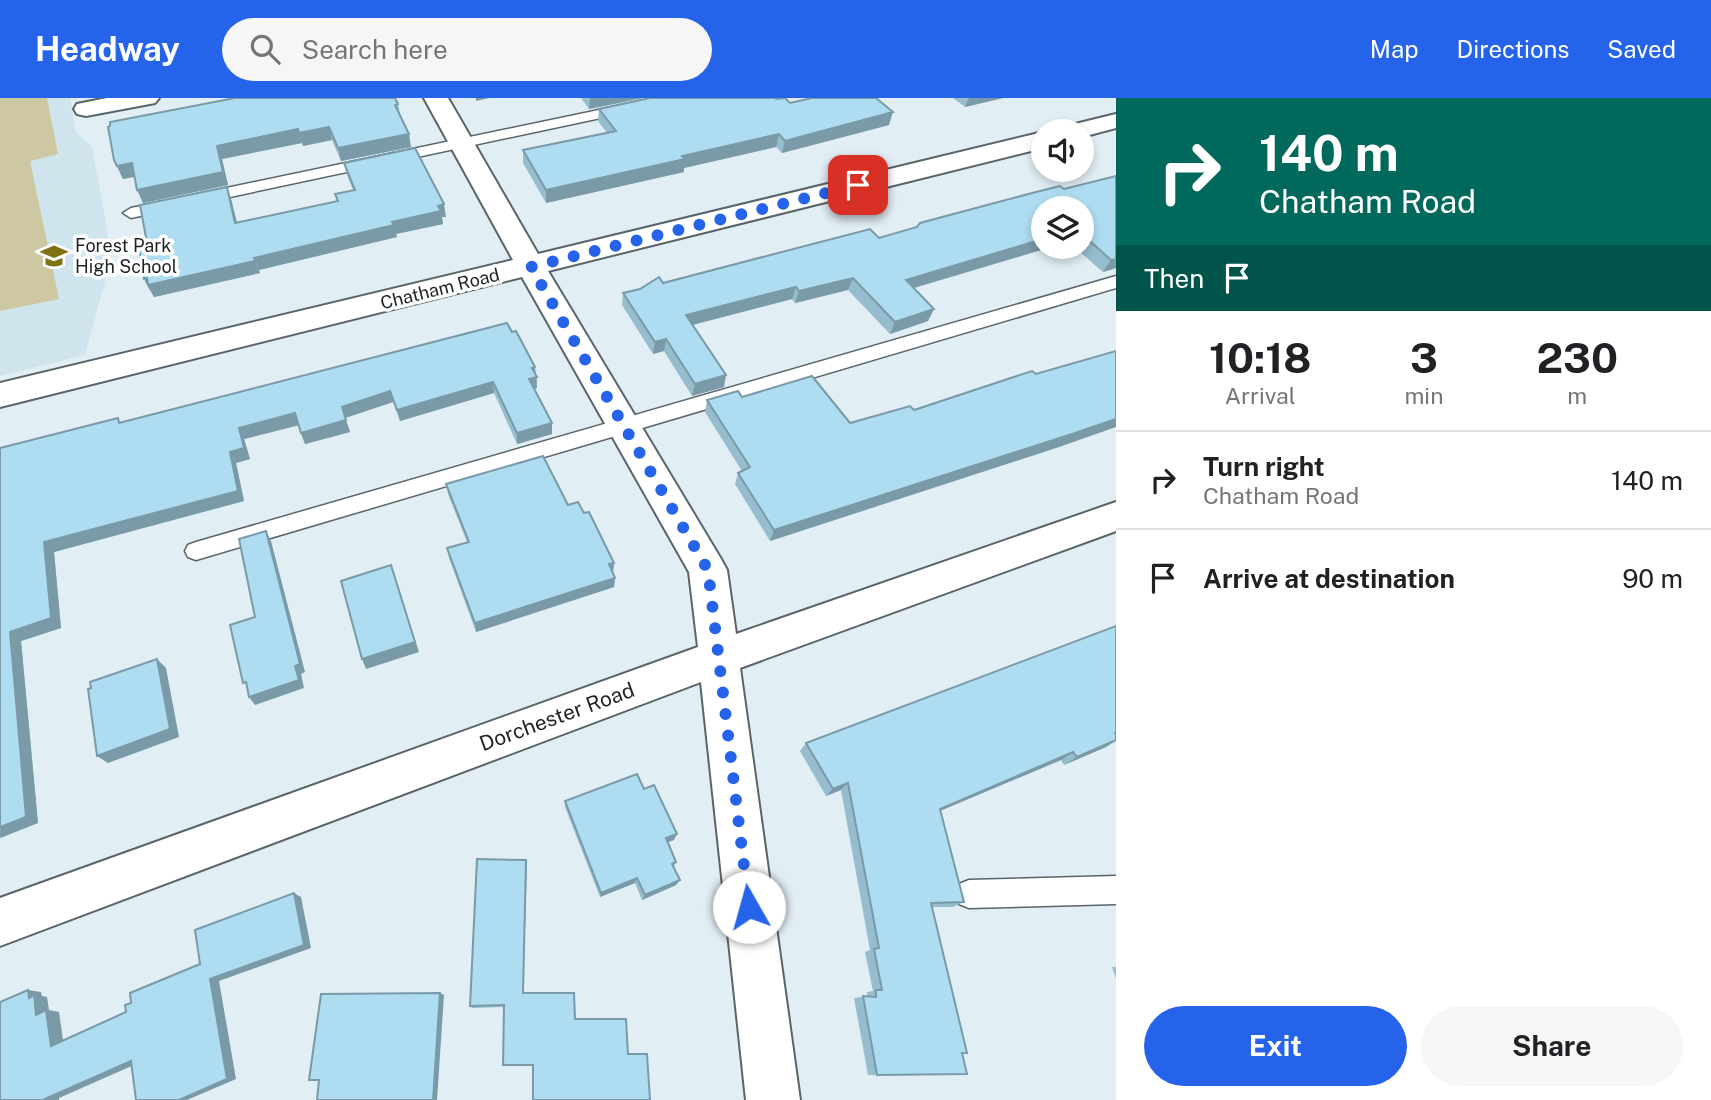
<!DOCTYPE html>
<style>
body{margin:0;font-family:"Public Sans",sans-serif;background:#f6f6f6;color:#202124;height:100vh;display:flex;flex-direction:column;font-size:26px;white-space:nowrap}
*{box-sizing:border-box;margin:0}
p{font-size:23px;color:#757577}
.icon{flex:none;width:38px;height:38px;fill:none;stroke:currentColor;stroke-width:2;stroke-linecap:round;stroke-linejoin:round}
.map{position:relative;flex:1;overflow:hidden}
.sheet{display:flex;flex-direction:column;background:#fff;width:595px}
.sheet>*{flex:none}
.banner{background:#00695c;color:#fff;overflow:hidden}
.controls{position:absolute;left:1031px;top:21px;display:grid;gap:14px}
.controls a{display:grid;place-items:center;width:63px;height:63px;border-radius:50%;background:#fff;box-shadow:0 4px 10px #0003;font-size:35px}
.pin{position:absolute;display:grid;place-items:center;width:60px;height:60px;color:#fff;margin:-30px;border-radius:14px;box-shadow:0 4px 10px #0006}
.me{position:absolute;width:77px;margin:-38px;rotate:353deg;stroke-linejoin:round;filter:drop-shadow(0 0 5px #0008)}
.turn{display:flex;align-items:center;gap:24px;height:147px;padding:0 28px;font-size:32px}
.turn .icon{width:91px;height:91px;stroke-width:2.5}
.turn b{display:block;font-size:49px;line-height:60px}
.then{display:flex;align-items:center;height:66px;padding:0 28px;background:#0003;gap:14px;font-size:26px}
.eta{display:flex;justify-content:space-evenly;align-items:center;height:119px;text-align:center}
.eta b{font-size:42px;font-weight:700;line-height:49px}
.button{display:flex;gap:14px;margin-top:auto;padding:14px 28px}
.button a{flex:1;height:80px;border-radius:42px;background:#2563eb;color:#fff;font-size:28px;font-weight:700;line-height:80px;text-align:center}
.button a+a{background:#f6f6f6;color:#202124}
ul{padding:0;list-style:none}
li{display:flex;align-items:center;gap:21px;height:98px;padding:0 28px;border-top:2px solid #e0e0e0}
li div{flex:1}
li b{display:block;font-size:26px}
li em{font-style:normal}
header{display:flex;align-items:center;gap:42px;box-sizing:border-box;height:98px;padding:0 35px;background:#2563eb;color:#fff}
header strong{font-size:33px}
nav{display:flex;gap:38px;margin-inline-start:auto;font-size:24px}
.search{width:490px;height:63px;background:#f6f6f6;display:flex;align-items:center;gap:18px;box-sizing:border-box;padding:0 24px;border-radius:38px;color:#757577;font-size:26px}
main{display:flex;flex:1;min-height:0}
.map>svg:first-child{display:block}
.built{fill:#cfe4ed}
.green{fill:#cdc7a2}
.lines{fill:none;stroke-linecap:round;stroke-linejoin:round}
.service-casing{stroke:#5a656a;stroke-width:3}
.minor-casing{stroke:#5a656a;stroke-width:4}
.service{fill:#fff;fill-rule:evenodd}
.minor{fill:#fff;fill-rule:evenodd}
.wall{fill:#96bdce}
.shaded-wall{fill:#7a9aa8}
.building{fill:#aedcf0;stroke:#7a9aa8;stroke-width:2}
.route{stroke:#2563eb;stroke-width:12;stroke-dasharray:0 21.6}
.labels{text-anchor:middle;stroke-width:7;stroke-linejoin:round;paint-order:stroke}
.far-poi-label{font-size:18px;fill:#1d2224;stroke:#fff;text-anchor:start}
.far-street-label{font-size:18px;fill:#1d2224;stroke:#fff}
.street-label{font-size:21px;fill:#1d2224;stroke:#fff}
</style>
<header>
<strong>Headway</strong>
<div class="search"><svg class="icon" aria-label="search" viewBox="0 0 24 24"><circle cx="10" cy="10" r="6"/><path d="M15 15l6 6"/></svg>Search here</div>
<nav><a>Map</a><a>Directions</a><a>Saved</a></nav>
</header>
<main>
<div class="map">
<svg width="1116" height="1002" viewBox="0 0 1116 1002">
<rect width="100%" height="100%" fill="#e1eef4"/>
<polygon class="built" points="0,0 70,0 76,34 92,49 108,137 106,179 85,257 0,278"/>
<polygon class="green" points="0,0 47,0 58,56 30,63 59,201 0,213"/>
<g class="lines">
<defs>
<g id="service">
<polygon points="656,0 683,0 676,4 131,120 123,115 131,110"/>
<polygon points="1116,178 1116,190 196,462 188,459 185,453 188,447 196,444"/>
<polygon points="1116,778 1116,806 969,810 959,806 955,796 959,786 969,782"/>
</g>
<g id="minor">
<polygon points="107,0 159,0 155,5 86,18 77,16 74,11 77,6"/>
<polygon points="424,0 448,0 538,156 1043,34 1043,50 548,173 721,461 727,472 736,536 1116,404 1116,433 740,570 800,1002 746,1002 701,584 0,848 0,800 698,549 689,474 522,179 0,309 0,285 513,162"/>
<polygon points="1116,16 1116,30 1082,39 1082,33 1064,33 1067,28"/>
</g>
</defs>
<use href="#service" class="service-casing"/>
<use href="#minor" class="minor-casing"/>
<use href="#service" class="service"/>
<use href="#minor" class="minor"/>
</g>
<g class="wall">
<polygon points="581,0 643,0 589,11"/>
<polygon points="953,0 1003,0 965,9"/>
<polygon points="776,1 889,27 782,55 776,49 684,70 684,74 546,105 523,65 523,52 607,35 598,23 599,11"/>
<polygon points="398,6 400,16 411,49 341,63 332,42 303,48 302,45 222,61 228,87 143,105 134,79 123,81 114,62"/>
<polygon points="344,65 446,119 442,119 443,126 396,136 397,139 259,172 260,175 154,199 151,193 150,193 144,181 142,150 147,145 231,101 237,125 337,103 335,96 353,92 347,77"/>
<polygon points="1116,78 1116,170 1103,174 1074,149 1082,149 1082,110 1043,149 1051,149 914,190 928,223 890,236 848,192 795,205 792,201 693,227 724,289 692,298 664,253 653,256 622,207 623,195 663,185 879,140"/>
<polygon points="535,276 537,279 537,290 534,291 552,325 552,336 517,346 494,295 400,323 393,304 345,320 350,334 305,346 298,327 244,341 250,361 236,365 244,403 54,454 61,530 21,543 38,725 0,740 0,350 121,324"/>
<polygon points="742,299 850,325 914,312 1062,348 770,443 735,386 738,375 742,373 705,314 707,302"/>
<polygon points="446,386 568,407 584,415 614,465 613,474 615,480 614,489 476,534 449,460 447,450 467,444 448,396"/>
<polygon points="1116,637 1116,643 1106,649 1064,667 1061,662 940,713 964,804 953,809 932,809 967,976 868,977 854,900 867,898 867,894 873,893 865,854 870,852 841,692 826,698 800,653 806,645"/>
<polygon points="644,691 674,742 667,744 676,764 674,769 680,782 676,787 642,802 635,785 600,799 565,709 565,703"/>
<polygon points="526,762 523,895 533,968 504,909 472,910 470,908"/>
<polygon points="1112,869 1116,869 1116,881"/>
</g>
<g class="shaded-wall">
<polygon points="476,0 489,0 476,3"/>
<polygon points="590,0 643,0 589,11"/>
<polygon points="969,0 1003,0 965,9"/>
<polygon points="893,14 889,27 782,55 785,43"/>
<polygon points="329,29 332,42 303,48 299,35"/>
<polygon points="298,31 302,45 222,61 228,87 143,105 137,92 217,48"/>
<polygon points="409,36 411,49 341,63 338,50"/>
<polygon points="779,36 776,49 684,70 684,74 546,105 546,92 682,58"/>
<polygon points="132,65 138,78 123,81 117,68"/>
<polygon points="227,89 231,101 240,137 235,125"/>
<polygon points="444,106 446,119 442,119 443,126 396,136 397,139 259,172 254,160 392,124"/>
<polygon points="1043,141 1043,149 1051,149 900,194 906,182"/>
<polygon points="1116,161 1116,170 1103,174 1111,162"/>
<polygon points="255,163 260,175 154,199 144,181"/>
<polygon points="853,180 848,192 795,205 799,193"/>
<polygon points="796,189 792,201 684,229 686,217"/>
<polygon points="934,211 928,223 890,236 895,224"/>
<polygon points="666,241 664,253 653,256 655,244"/>
<polygon points="535,269 537,290 529,292 529,281 532,270"/>
<polygon points="726,277 724,289 692,298 695,286"/>
<polygon points="493,284 494,295 400,323 397,312"/>
<polygon points="390,293 393,304 345,320 342,309"/>
<polygon points="295,315 300,327 244,341 250,361 236,365 244,403 54,454 61,530 21,543 38,725 0,740 10,534 44,444 230,354 239,330"/>
<polygon points="1116,321 1116,329 1062,348 770,443 774,432"/>
<polygon points="346,322 350,334 305,346 301,335"/>
<polygon points="552,325 552,336 517,346 517,335"/>
<polygon points="266,433 271,443 305,574 301,576 304,590 255,607 249,599"/>
<polygon points="614,465 613,474 609,466"/>
<polygon points="391,467 419,554 366,571 362,561"/>
<polygon points="615,480 614,489 476,534 475,525"/>
<polygon points="157,561 166,570 179,639 108,665 97,658"/>
<polygon points="1116,642 1106,649 1064,667 1077,659"/>
<polygon points="1073,654 1061,662 930,717 940,711"/>
<polygon points="848,685 841,692 826,698 833,691"/>
<polygon points="677,736 674,742 663,746 666,740"/>
<polygon points="526,762 527,767 523,897 523,895"/>
<polygon points="637,780 635,785 600,799 601,795"/>
<polygon points="680,782 676,787 642,802 645,797"/>
<polygon points="294,795 301,799 311,850 219,883 236,981 187,1002 179,1002 210,881"/>
<polygon points="28,892 41,894 42,898 47,899 49,912 59,914 64,949 51,948 29,900"/>
<polygon points="440,895 444,897 437,1002 433,1002"/>
<polygon points="131,963 143,963 59,1000 59,1002 45,1002 45,1001"/>
</g>
<g class="building">
<polygon points="235,0 395,0 398,6 395,7 409,36 338,50 329,29 299,35 298,31 217,48 223,74 137,92 132,65 117,68 114,62 108,29 110,28 110,24"/>
<polygon points="650,0 775,0 776,1 785,0 790,5 812,0 876,0 893,14 785,43 779,36 682,58 685,61 546,92 523,52 616,33 599,11"/>
<polygon points="415,50 444,106 438,108 441,113 392,124 394,127 254,160 255,163 148,187 147,180 144,181 139,151 142,150 141,146 147,145 140,107 227,89 235,125 338,103 335,96 355,92 344,65"/>
<polygon points="1116,78 1116,161 1111,162 1082,136 1082,110 1043,110 1043,141 906,182 934,211 895,224 853,180 799,193 796,189 686,217 726,277 695,286 666,241 655,244 623,195 640,191 659,179 663,185 870,131 879,140 917,129 920,125 1036,94 1060,88 1064,91"/>
<polygon points="507,225 512,234 516,233 535,269 532,270 537,279 529,281 552,325 517,335 493,284 397,312 390,293 342,309 346,322 301,335 295,315 239,330 244,350 230,354 238,393 44,444 51,520 10,534 26,719 0,729 0,350 118,320 119,325"/>
<polygon points="1116,253 1116,321 1072,336 774,432 738,375 750,369 707,302 738,293 742,299 812,278 850,325 910,308 914,312 1032,273 1036,276"/>
<polygon points="543,358 568,407 578,404 584,415 589,414 614,465 609,466 615,480 475,525 447,450 469,444 446,386"/>
<polygon points="266,433 300,566 295,568 299,582 249,599 246,584 243,585 230,527 255,519 239,441"/>
<polygon points="391,467 415,544 362,561 341,483"/>
<polygon points="1116,528 1116,634 1115,635 1116,637 1116,642 1077,659 1073,654 940,711 964,804 931,805 967,955 962,955 967,976 877,977 863,898 876,899 876,892 882,892 874,851 879,850 848,685 833,691 806,645"/>
<polygon points="157,561 170,631 97,658 88,591 91,590 90,584"/>
<polygon points="637,676 644,691 654,687 677,736 666,740 676,764 672,766 680,782 645,797 637,780 601,795 565,703"/>
<polygon points="477,761 526,762 523,895 574,895 575,921 626,921 628,956 647,956 650,1002 533,1002 533,967 503,967 504,907 470,908"/>
<polygon points="294,795 304,847 210,881 227,981 179,1002 136,1002 131,963 45,1001 45,1002 0,1002 0,904 28,892 29,900 34,897 36,917 46,912 51,948 126,914 125,907 131,905 130,895 200,866 195,832"/>
<polygon points="440,895 433,1002 317,1002 319,982 309,982 321,896"/>
</g>
<g class="lines">
<polyline class="route" points="749,809 708,472 531,169 858,87"/>
</g>
<defs>
<symbol id="school-bare" viewBox="-9 -9 18 18"><path d="M0-5L7-2L0 1L-7-2ZM-4 1L0 2.5L4 1V4Q0 6-4 4Z" fill="#7f7213" stroke="#fff" stroke-width="2.5" paint-order="stroke"/></symbol>
</defs>
<g fill-rule="evenodd">
<use href="#school-bare" x="35" y="139" width="38" height="38"/>
</g>
<g class="labels">
<g class="far-poi-label">
<text x="75" y="154">Forest Park<tspan x="75" dy="21">High School</tspan></text>
</g>
<g class="far-street-label">
<text transform="translate(440 191) rotate(-14)" y="6">Chatham Road</text>
</g>
<g class="street-label">
<text transform="translate(557 619) rotate(-20)" y="7">Dorchester Road</text>
</g>
</g>
</svg>
<div class="controls">
<a><svg class="icon" aria-label="sound" viewBox="0 0 24 24"><path d="M4 9h4l5-4v14l-5-4H4zM17 9q2 3 0 6"/></svg></a>
<a><svg class="icon" aria-label="layers" viewBox="0 0 24 24"><path d="M12 4l9 5-9 5-9-5zM3 14l9 5 9-5"/></svg></a>
</div>
<div class="pin" style="left:858px;top:87px;background:#d93025"><svg class="icon" aria-label="arrive" viewBox="0 0 24 24"><path d="M6 21V4h12l-3 4 3 4H6"/></svg></div>
<svg class="me" style="left:749px;top:809px" viewBox="-20 -20 40 40"><circle r="19" fill="#fff"/><path d="M0-13L10 11 0 6-10 11z" fill="#2563eb"/></svg>
</div>
<section class="sheet">
<div class="banner">
<div class="turn"><svg class="icon" aria-label="right" viewBox="0 0 24 24"><path d="M7 20v-9h11M14 6l5 5-5 5"/></svg><div><b>140 m</b>Chatham Road</div></div>
<div class="then">Then<svg class="icon" aria-label="arrive" viewBox="0 0 24 24"><path d="M6 21V4h12l-3 4 3 4H6"/></svg></div>
</div>
<div class="eta">
<div><b>10:18</b><p>Arrival</p></div>
<div><b>3</b><p>min</p></div>
<div><b>230</b><p>m</p></div>
</div>
<ul>
<li><svg class="icon" aria-label="right" viewBox="0 0 24 24"><path d="M7 20v-9h11M14 6l5 5-5 5"/></svg><div><b>Turn right</b><p>Chatham Road</p></div><em>140 m</em></li>
<li><svg class="icon" aria-label="arrive" viewBox="0 0 24 24"><path d="M6 21V4h12l-3 4 3 4H6"/></svg><div><b>Arrive at destination</b></div><em>90 m</em></li>
</ul>
<div class="button"><a>Exit</a><a>Share</a></div>
</section>
</main>
